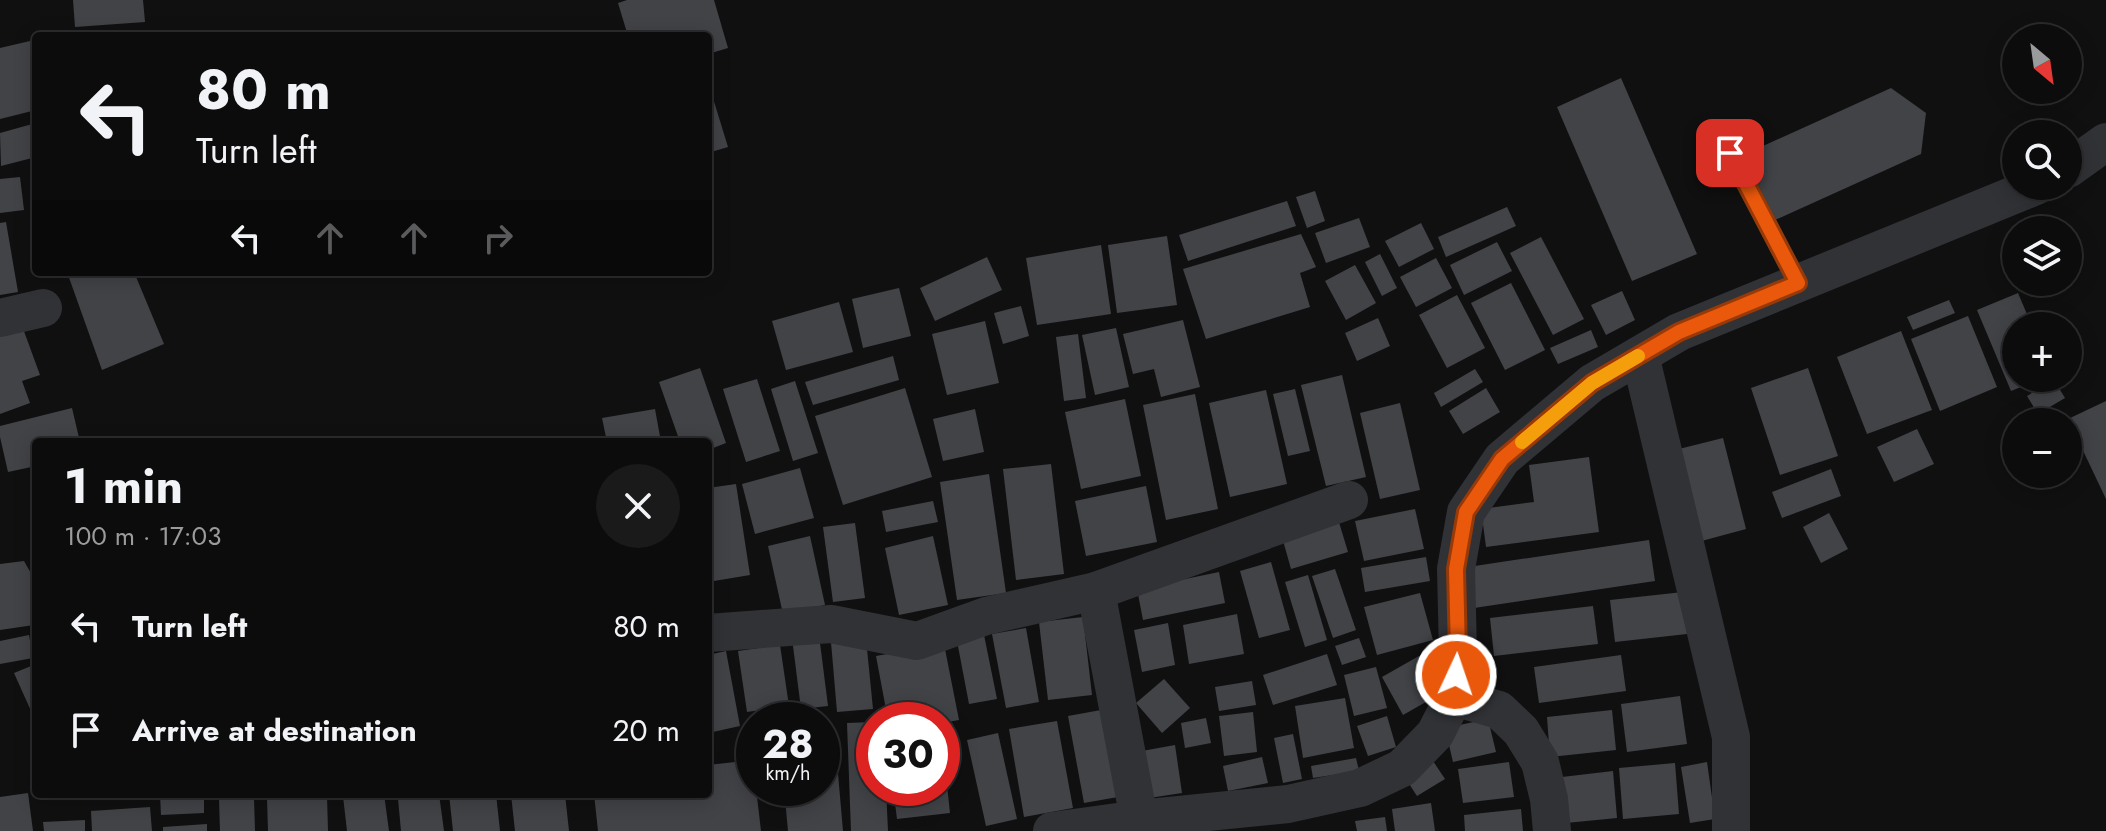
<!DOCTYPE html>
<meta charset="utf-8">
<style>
body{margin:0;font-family:Jost,sans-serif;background:#1a1a1b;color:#f1f3f6;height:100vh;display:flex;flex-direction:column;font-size:30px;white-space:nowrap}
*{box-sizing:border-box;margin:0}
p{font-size:26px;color:#9a9b9d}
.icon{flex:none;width:44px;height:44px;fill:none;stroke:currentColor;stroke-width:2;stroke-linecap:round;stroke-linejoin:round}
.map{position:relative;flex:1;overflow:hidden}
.side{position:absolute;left:32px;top:438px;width:680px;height:360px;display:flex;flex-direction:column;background:#0c0c0d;border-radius:8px;box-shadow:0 4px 20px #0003,0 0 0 2px #2c2c2e}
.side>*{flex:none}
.hud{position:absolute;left:32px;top:32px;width:680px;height:244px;border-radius:8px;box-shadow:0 4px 20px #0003,0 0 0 2px #2c2c2e;background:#0c0c0d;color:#f1f3f6;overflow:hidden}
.needle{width:52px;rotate:151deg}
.controls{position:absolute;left:2002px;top:24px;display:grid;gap:16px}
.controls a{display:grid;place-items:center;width:80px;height:80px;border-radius:50%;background:#0c0c0d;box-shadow:0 4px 20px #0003,0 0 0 2px #2c2c2e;font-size:40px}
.speed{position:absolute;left:736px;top:702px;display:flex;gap:16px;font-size:40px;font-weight:700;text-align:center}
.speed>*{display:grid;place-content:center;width:104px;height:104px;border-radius:50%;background:#0c0c0d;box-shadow:0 4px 20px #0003,0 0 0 2px #2c2c2e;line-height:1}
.speed small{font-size:20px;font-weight:400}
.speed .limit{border:12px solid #d22;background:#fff;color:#111}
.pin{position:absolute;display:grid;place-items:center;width:68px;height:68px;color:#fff;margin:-34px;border-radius:16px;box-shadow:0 4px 12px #0006}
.me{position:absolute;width:88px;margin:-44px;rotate:3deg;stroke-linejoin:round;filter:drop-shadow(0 0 6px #0008)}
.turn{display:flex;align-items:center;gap:28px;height:168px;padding:0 32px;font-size:36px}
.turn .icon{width:104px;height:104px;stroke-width:2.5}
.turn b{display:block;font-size:56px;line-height:68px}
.lanes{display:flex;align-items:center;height:76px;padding:0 32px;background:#0003;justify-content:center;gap:40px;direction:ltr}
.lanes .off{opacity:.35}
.round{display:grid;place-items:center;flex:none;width:84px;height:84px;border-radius:42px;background:#1a1a1b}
.head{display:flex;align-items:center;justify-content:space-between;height:136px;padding:0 32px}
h1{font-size:48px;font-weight:700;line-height:60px}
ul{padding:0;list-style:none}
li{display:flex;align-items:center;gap:24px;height:104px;padding:0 32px}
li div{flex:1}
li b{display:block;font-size:30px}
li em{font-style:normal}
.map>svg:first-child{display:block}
.building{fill:#414347}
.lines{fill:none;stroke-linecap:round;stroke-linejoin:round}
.service{stroke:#313236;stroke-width:20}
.minor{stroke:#313236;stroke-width:38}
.route-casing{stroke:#983908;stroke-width:20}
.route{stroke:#ea580c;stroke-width:14}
.slow{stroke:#f59e0b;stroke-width:14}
</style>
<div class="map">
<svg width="2106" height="831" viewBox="0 0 2106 831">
<rect width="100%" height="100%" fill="#101011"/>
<g class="building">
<polygon points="73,0 143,0 145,22 75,27"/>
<polygon points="627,0 714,0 728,48 708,54 708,36 628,36 618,3"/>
<polygon points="30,41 36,65 36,110 0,119 0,48"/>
<polygon points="1621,78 1697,254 1632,281 1557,107"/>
<polygon points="708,82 728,147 708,153"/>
<polygon points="1891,88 1926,113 1921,154 1773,221 1743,155"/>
<polygon points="36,123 36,157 1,166 0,133"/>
<polygon points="20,177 24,210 0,213 0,179"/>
<polygon points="1315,191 1325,221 1307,228 1296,197"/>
<polygon points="1287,201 1296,226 1188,261 1179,235"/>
<polygon points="1507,207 1516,226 1446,257 1438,237"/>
<polygon points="1359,218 1370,247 1326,263 1315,233"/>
<polygon points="6,222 18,292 0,295 0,223"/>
<polygon points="1421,223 1434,249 1399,267 1385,241"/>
<polygon points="1301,234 1316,267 1300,273 1310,307 1206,339 1183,269"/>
<polygon points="1167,236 1177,305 1117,313 1108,245"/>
<polygon points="1541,237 1584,319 1553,335 1510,253"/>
<polygon points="1497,242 1512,271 1464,295 1450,265"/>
<polygon points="1101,245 1111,314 1037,325 1026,258"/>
<polygon points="1380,254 1397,288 1382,296 1365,262"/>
<polygon points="987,257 1002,290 935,321 920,288"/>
<polygon points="1436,258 1452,288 1416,307 1400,277"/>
<polygon points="1355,265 1376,303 1346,320 1325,281"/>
<polygon points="67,272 134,272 164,344 102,370"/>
<polygon points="1511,283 1545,350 1505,370 1471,303"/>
<polygon points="899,288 911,336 863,348 852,299"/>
<polygon points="1622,291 1635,320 1606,335 1591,305"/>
<polygon points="2018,293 2032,326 2016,326 2016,378 2043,378 2011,391 1977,310"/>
<polygon points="1457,295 1485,348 1447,368 1419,315"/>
<polygon points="1949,300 1955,313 1913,330 1907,317"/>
<polygon points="839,302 853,352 786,370 772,321"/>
<polygon points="1021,306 1029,336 1003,344 994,313"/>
<polygon points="1968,316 1997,387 1940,411 1911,339"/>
<polygon points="1378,318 1390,346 1357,361 1345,333"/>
<polygon points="1183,320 1200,387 1161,397 1154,369 1133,374 1123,334"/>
<polygon points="985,321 999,383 947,395 932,334"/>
<polygon points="21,323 40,375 22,381 30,403 0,414 0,331"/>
<polygon points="1116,328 1129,387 1095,395 1082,335"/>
<polygon points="1591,330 1598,347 1558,364 1550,348"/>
<polygon points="1901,331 1932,410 1867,434 1837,357"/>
<polygon points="1078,334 1086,398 1064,401 1056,337"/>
<polygon points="893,356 899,380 813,405 805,382"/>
<polygon points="700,368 726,443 708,450 708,442 680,442 659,382"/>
<polygon points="1808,368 1838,456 1780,475 1751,388"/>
<polygon points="1475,369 1483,382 1441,407 1434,393"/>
<polygon points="1342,375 1366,477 1326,486 1301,385"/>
<polygon points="757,379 780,451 746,462 723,389"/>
<polygon points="2054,380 2065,398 2038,414 2027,396"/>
<polygon points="795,381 818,453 793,461 771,389"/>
<polygon points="905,388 932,477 843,505 815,416"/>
<polygon points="1486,388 1500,412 1463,434 1449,411"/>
<polygon points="1295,389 1310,451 1288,456 1273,394"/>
<polygon points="1266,390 1287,484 1230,497 1209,403"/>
<polygon points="1195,394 1218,509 1166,520 1143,405"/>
<polygon points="1125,399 1141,476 1081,489 1065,412"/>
<polygon points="2106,401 2106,499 2068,419"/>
<polygon points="1400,403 1420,490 1380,499 1360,413"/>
<polygon points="72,408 80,442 36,442 36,466 8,472 0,437 0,426"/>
<polygon points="655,409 661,442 607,442 602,418"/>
<polygon points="975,409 984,452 943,461 933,419"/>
<polygon points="1917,429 1934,464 1894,482 1877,447"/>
<polygon points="1723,438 1746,529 1698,542 1675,450"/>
<polygon points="1589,457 1599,532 1486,547 1481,509 1534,502 1529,465"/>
<polygon points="1051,464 1064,574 1016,580 1003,469"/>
<polygon points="800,468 814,518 755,534 742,484"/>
<polygon points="1831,469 1841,496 1782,518 1772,492"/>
<polygon points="989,474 1006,593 957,600 940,482"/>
<polygon points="736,484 750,575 708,582 708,488"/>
<polygon points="1146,486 1157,542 1086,556 1075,501"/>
<polygon points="933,501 938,522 886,532 882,511"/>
<polygon points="1415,509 1424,549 1364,561 1355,521"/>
<polygon points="1829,513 1848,549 1821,563 1803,527"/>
<polygon points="1338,519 1348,552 1291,569 1282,537"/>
<polygon points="855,523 865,598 833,602 823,527"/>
<polygon points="810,536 825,605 783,614 768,546"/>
<polygon points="933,536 948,605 899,615 885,548"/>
<polygon points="1649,540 1655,581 1474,608 1468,567"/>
<polygon points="1426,557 1430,581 1365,592 1361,568"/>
<polygon points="24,561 36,582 36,600 31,603 34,625 0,630 0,564"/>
<polygon points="1271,562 1290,630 1259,638 1240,571"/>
<polygon points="1335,569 1356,630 1333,638 1312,576"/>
<polygon points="1219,572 1225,603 1143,620 1137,589"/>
<polygon points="1308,575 1327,640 1305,647 1285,582"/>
<polygon points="1683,592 1687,634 1615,642 1610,600"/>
<polygon points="1420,593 1433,640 1377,655 1364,607"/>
<polygon points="1593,606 1598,644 1494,656 1490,618"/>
<polygon points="1237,614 1244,654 1189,664 1183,625"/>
<polygon points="1083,617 1092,695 1048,700 1039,622"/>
<polygon points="1168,623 1175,665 1142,672 1134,630"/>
<polygon points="1026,628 1039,702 1006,708 992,634"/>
<polygon points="29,635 33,658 0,664 0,641"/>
<polygon points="819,635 828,706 801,709 792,638"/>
<polygon points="984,635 997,699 969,704 957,641"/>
<polygon points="1359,638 1366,657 1342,665 1335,646"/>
<polygon points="866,639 873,709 837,712 831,642"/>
<polygon points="944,644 959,720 942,723 942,720 888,720 876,656"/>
<polygon points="780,645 789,706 747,712 738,651"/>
<polygon points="726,651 740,726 713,732 708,707 708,655"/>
<polygon points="1327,654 1337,685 1273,705 1263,675"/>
<polygon points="1621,655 1626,691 1539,703 1534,667"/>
<polygon points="1419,656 1440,694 1403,715 1382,677"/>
<polygon points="36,664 36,722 14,673"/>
<polygon points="1376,667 1387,708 1354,716 1344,675"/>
<polygon points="1164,679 1190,708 1162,733 1136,703"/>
<polygon points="1252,681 1256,705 1219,711 1215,687"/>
<polygon points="1680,696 1687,744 1627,752 1621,704"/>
<polygon points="1345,698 1354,748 1303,758 1295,706"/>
<polygon points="1101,710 1118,797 1084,803 1068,716"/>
<polygon points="1612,710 1616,750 1550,757 1547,717"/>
<polygon points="1253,712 1257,752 1224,756 1219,716"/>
<polygon points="1387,716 1396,747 1368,756 1357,726"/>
<polygon points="1206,718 1211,743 1185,748 1181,723"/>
<polygon points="1488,719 1496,752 1453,762 1445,728"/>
<polygon points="1057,721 1073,808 1024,817 1009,729"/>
<polygon points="874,722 874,788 886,788 888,831 851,831 847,723"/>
<polygon points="998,733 1017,819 986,826 967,740"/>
<polygon points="1293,734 1302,779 1283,783 1274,738"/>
<polygon points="1175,745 1182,793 1149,798 1142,751"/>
<polygon points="944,757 950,813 897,819 893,788 942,788 942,758"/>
<polygon points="1262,757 1268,783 1228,791 1223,766"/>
<polygon points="1356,758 1359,771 1313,778 1311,766"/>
<polygon points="1431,758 1445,779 1417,796 1404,776"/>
<polygon points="753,760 754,788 756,788 761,831 598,831 594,794 708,794 708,765"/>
<polygon points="837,762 843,831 788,831 784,788 822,788 822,763"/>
<polygon points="1509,762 1514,797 1463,803 1458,769"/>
<polygon points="1707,762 1715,819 1690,823 1681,767"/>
<polygon points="1675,763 1679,814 1623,819 1619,768"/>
<polygon points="1613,771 1617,818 1566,823 1562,777"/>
<polygon points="28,793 33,831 0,831 0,797"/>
<polygon points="160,794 204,794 204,813 161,815"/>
<polygon points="360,794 384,794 389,831 347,831 343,796"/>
<polygon points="439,794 444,831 401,831 398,799"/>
<polygon points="449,794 496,794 500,831 453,831"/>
<polygon points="511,794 565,794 569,831 515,831"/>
<polygon points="327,796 328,831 268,831 267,799"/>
<polygon points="254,799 255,831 220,831 219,800"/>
<polygon points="1431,803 1435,831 1395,831 1392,809"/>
<polygon points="150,807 152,831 92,831 91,811"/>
<polygon points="1521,809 1523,831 1465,831 1464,815"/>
<polygon points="1385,817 1387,831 1357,831 1355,821"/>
<polygon points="85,820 85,831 44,831 43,822"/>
<polygon points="207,824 207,831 163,831 163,827"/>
</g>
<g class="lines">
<polyline class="service" points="1730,153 1798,283"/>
<g class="minor">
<polyline points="2068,169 2106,142"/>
<polyline points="0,318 43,308"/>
<polyline points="1640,355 1731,737 1731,831"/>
<polyline points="1096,591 1139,819"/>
<polyline points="708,633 831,624 917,641 986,616 1096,591 1349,500"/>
<polyline points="1454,697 1499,710 1521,731 1540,762 1549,799 1552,831"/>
<polyline points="1052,831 1139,819 1288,804 1360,788 1402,768 1435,734 1454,697 1458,653 1456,569 1466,512 1502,459 1592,383 1679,332 2036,186"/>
</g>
</g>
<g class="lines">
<defs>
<polyline id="route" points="1456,675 1458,653 1456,569 1466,512 1502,459 1592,383 1679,332 1798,283 1730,153"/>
</defs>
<use href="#route" class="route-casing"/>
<use href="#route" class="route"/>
<polyline class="slow" points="1522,442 1592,383 1638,356"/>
</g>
</svg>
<div class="controls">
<a><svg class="needle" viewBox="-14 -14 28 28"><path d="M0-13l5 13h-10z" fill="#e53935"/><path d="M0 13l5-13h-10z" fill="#9a9b9d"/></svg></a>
<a><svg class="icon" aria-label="search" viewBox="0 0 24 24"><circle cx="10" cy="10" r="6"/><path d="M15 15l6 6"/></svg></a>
<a><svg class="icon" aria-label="layers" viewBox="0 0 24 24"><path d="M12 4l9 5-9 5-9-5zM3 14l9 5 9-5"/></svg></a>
<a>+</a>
<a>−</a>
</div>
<div class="speed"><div>28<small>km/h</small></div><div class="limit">30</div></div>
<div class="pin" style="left:1730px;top:153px;background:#d93025"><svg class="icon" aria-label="arrive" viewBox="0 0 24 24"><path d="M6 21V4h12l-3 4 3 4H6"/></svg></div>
<svg class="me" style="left:1456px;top:675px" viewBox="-20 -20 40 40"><circle r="17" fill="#ea580c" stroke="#fff" stroke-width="3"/><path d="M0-11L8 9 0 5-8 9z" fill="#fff"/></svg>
<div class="hud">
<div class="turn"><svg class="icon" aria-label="left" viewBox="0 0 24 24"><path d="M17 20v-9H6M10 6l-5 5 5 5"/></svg><div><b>80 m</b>Turn left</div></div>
<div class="lanes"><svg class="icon" aria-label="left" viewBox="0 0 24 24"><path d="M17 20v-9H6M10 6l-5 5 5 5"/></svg><svg class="icon off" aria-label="ahead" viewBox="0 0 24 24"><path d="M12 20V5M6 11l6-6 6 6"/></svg><svg class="icon off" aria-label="ahead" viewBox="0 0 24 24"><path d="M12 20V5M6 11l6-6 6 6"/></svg><svg class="icon off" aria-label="right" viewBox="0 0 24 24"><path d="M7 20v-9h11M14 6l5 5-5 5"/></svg></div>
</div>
<section class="side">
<div class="head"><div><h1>1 min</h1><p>100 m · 17:03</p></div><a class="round"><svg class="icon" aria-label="close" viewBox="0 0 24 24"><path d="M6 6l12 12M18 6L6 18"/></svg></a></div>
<ul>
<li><svg class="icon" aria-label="left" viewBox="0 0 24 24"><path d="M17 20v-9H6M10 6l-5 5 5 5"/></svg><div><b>Turn left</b></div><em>80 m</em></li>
<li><svg class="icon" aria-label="arrive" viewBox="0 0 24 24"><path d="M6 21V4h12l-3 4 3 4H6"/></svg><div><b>Arrive at destination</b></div><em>20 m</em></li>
</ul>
</section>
</div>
